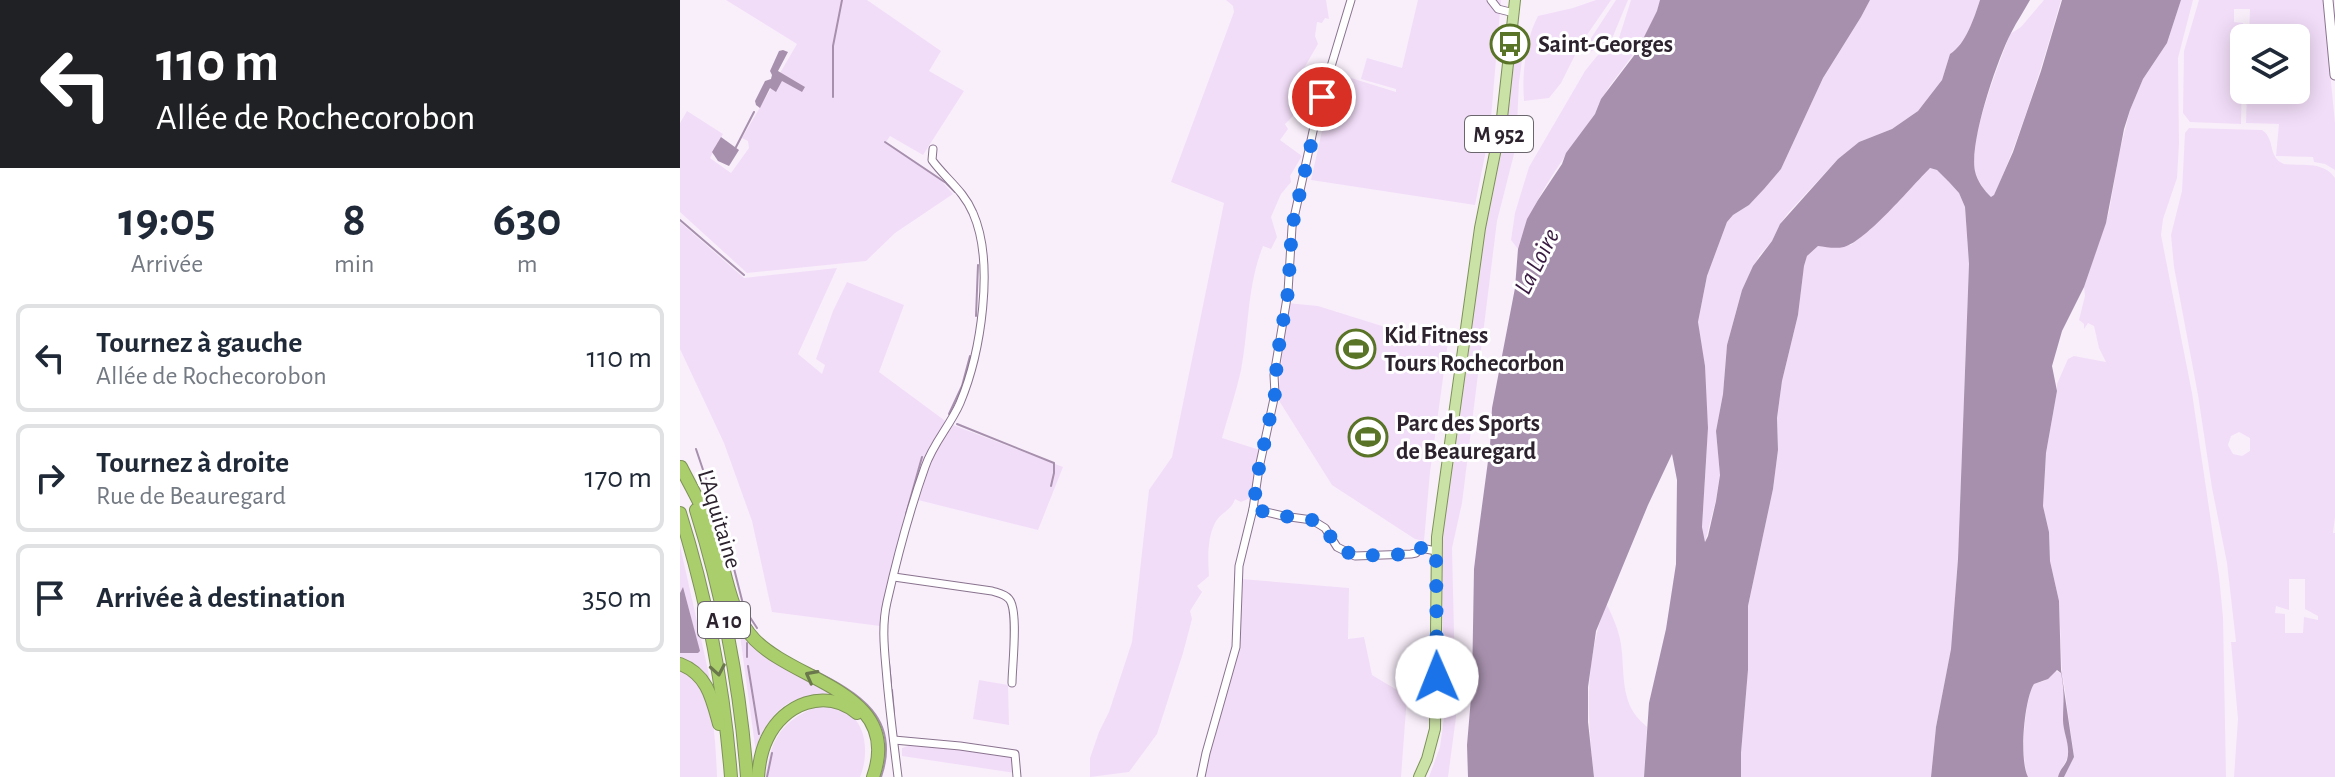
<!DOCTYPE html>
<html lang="fr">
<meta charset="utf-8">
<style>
body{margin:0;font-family:"Alegreya Sans",sans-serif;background:#f2f2f3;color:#1f2937;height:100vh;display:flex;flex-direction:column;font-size:30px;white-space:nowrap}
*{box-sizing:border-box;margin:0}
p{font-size:26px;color:#747a83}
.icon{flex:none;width:44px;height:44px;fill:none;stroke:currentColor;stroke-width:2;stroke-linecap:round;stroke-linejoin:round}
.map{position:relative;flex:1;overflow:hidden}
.details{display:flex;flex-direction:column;background:#fff;width:680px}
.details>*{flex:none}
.hud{background:#202124;color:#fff;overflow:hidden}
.controls{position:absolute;left:1550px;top:24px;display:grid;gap:16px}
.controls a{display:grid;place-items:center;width:80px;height:80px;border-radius:12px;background:#fff;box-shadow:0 4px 20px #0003;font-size:40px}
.pin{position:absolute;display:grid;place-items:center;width:68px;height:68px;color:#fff;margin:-34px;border:4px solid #fff;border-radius:50%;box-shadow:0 2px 8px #0007}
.me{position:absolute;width:88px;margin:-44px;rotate:359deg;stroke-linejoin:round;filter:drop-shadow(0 0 6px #0008)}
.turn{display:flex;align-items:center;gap:28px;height:168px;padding:0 24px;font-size:36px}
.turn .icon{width:104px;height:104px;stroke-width:2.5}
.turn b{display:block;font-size:56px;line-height:68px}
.eta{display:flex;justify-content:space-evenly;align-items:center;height:136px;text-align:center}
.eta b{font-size:48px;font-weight:700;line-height:56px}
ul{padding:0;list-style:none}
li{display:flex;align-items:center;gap:24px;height:108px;margin:0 16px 12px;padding:0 8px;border:4px solid #e0e1e3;border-radius:12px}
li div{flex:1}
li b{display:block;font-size:30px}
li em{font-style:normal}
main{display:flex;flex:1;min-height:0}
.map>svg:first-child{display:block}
.green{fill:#f2ddf8;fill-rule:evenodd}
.water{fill:#a790ad}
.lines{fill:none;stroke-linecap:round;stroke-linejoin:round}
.stream{stroke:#a790ad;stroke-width:2}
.minor-casing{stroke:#89738e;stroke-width:9}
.secondary-casing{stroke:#89738e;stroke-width:11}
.primary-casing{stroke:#7d9256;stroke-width:12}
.motorway-casing{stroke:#7d9256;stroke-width:14}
.minor{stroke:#fff;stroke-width:7}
.secondary{stroke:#fff;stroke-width:9}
.primary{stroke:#cbe2a6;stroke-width:10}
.motorway{stroke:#a9ce6b;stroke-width:12}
.oneway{stroke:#6a784c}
.route{stroke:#1a73e8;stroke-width:14;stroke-dasharray:0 25.2}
.labels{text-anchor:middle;stroke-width:6;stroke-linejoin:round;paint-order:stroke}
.shield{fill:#fff;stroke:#6b656d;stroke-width:2}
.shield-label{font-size:22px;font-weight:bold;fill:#2c232e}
.poi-label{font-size:24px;font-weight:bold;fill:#2c232e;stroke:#fff;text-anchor:start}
.street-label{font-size:24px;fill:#2c232e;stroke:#fff}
.water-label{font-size:26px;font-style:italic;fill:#391a41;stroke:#fff}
</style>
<main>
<section class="details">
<div class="hud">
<div class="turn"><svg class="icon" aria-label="left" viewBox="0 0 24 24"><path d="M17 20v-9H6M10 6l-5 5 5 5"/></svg><div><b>110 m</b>Allée de Rochecorobon</div></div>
</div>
<div class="eta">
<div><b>19:05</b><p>Arrivée</p></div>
<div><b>8</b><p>min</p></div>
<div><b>630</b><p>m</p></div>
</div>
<ul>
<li><svg class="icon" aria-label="left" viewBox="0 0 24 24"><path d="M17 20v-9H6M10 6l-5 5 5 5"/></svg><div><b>Tournez à gauche</b><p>Allée de Rochecorobon</p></div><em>110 m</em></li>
<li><svg class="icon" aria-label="right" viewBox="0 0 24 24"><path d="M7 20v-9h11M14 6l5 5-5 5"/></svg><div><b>Tournez à droite</b><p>Rue de Beauregard</p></div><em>170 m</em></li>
<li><svg class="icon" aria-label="arrive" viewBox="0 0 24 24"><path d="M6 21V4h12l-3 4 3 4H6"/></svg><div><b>Arrivée à destination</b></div><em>350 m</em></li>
</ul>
</section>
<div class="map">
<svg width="1655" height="777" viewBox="0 0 1655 777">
<rect width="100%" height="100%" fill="#f9effb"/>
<g class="green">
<polygon points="46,0 187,0 261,51 249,71 284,91 243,155 210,136 206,142 257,176 273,194 215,233 186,261 67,273 0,212 0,123 7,111 43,134 30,158 51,173 69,148 68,141 62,138 117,44"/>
<path d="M546,0H646L649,19L645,18L642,23L637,22L635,36L638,44L617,80L626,100L620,113H616L605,124L608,129L600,140L622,156L610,176L611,182L601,194L591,217L597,237L591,249L583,246C567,286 569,328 561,370C556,393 548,416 542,438L583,451L574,503L568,499L561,502L555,499C552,510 540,513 535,523C527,538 528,560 529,576L517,586L522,592L510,611L512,619L503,653L477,734L449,772L410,777V758L419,732L429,712L452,642L469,490L492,457L544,203L491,182L554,12L553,6Z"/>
<polygon points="738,0 821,0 810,130 795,205 631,180 655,73 716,92 716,89 681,79 687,58 722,68"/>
<path d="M916,0H931L900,45L881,83L869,98L844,101C842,74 845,41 858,16L893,8Z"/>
<polygon points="936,0 948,0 931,41 908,53 902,52"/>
<path d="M951,0H980V2C970,35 949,60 929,87C923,96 921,106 915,114C887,154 850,201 838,249L831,240L835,213L849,167L905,71L917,56L939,38Z"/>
<path d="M1190,0H1300C1294,18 1286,44 1270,54L1262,80L1238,111L1212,129L1179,142L1158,159L1108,213L1100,224L1092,241L1079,256L1062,290L1047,345L1043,394L1036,431L1040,474L1036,500L1025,542L1022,527L1028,428L1018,322L1027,276L1047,222L1053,215L1069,205L1101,169L1143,78L1181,17Z"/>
<path d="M1364,0H1381C1362,67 1342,132 1314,196L1311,197C1304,190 1297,181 1295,170C1289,137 1318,67 1330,34L1341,27Z"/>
<path d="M1501,0H1513L1498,58L1499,144L1497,178L1483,219L1481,235L1512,393L1539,576L1543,617L1546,777H1384L1394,757L1383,677C1384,692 1383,707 1383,722C1384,733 1389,742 1388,754C1387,763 1380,768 1378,777H1348C1340,760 1344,701 1354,684L1364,681L1375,671L1382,673L1379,601L1370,561L1369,532L1363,506L1366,453L1377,391V384L1388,359L1394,356L1426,362L1419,348L1414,326L1408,323L1404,329V324L1399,320L1405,296L1404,287L1429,212L1439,154L1450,110L1463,79L1487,43Z"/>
<polygon points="1519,0 1643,0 1655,123 1655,170 1645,164 1634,162 1633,157 1596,156 1599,124 1566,123 1567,90 1616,90 1616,38 1569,38 1570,9 1554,9 1554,22 1563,23 1561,124 1510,122 1503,113 1504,51"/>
<polygon points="843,30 846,32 839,82 836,146 817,221 782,503 772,548 776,717 768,777 749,777 760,747 764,718 762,538 806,217 840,32"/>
<path d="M1509,128L1582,130C1596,139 1587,157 1604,164C1623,166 1644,161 1655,178V517L1653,533H1655V777H1554L1558,719L1551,642H1556L1547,563L1532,488L1518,395L1494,267L1491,235L1502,191L1505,133ZM1559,432L1570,438V451L1562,456L1553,454L1548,445L1551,436ZM1609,579H1625V609L1638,616V620L1624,617L1623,633H1605V614L1595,613L1596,606L1609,610Z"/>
<polygon points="1249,168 1257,170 1269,182 1279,193 1285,207 1289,264 1278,559 1271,649 1256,727 1251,777 1061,777 1061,753 1068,670 1068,606 1093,489 1098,450 1097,418 1102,381 1118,315 1124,266 1127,256 1138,246 1171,245 1191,228"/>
<polygon points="0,222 64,278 157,268 118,354 142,374 145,365 136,359 153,311 167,282 224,305 199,372 268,423 250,446 243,464 200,626 92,612 72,521 44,443 0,349"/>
<polygon points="607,303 638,306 721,332 768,342 750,472 744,541 735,539 652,485 598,399"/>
<polygon points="273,425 383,467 358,530 238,500 254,452"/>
<polygon points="0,546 30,679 19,668 0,659"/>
<polygon points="561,579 669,588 668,639 684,637 692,675 727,696 721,777 523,777 560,635"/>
<path d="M926,603C932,615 937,626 940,639C945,662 940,692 954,713C957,718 963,723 967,727L964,777H914C907,714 904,664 926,603Z"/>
<path d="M59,628L98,664L154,696C110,691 87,712 76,753Z"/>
<path d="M0,671C8,676 15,679 21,687C35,705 36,753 37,777H0Z"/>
<polygon points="299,680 328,685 329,725 293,719"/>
<path d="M138,706C144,707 151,706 157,708C187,716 190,753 180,777H85C92,738 100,722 138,706Z"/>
<polygon points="231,745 265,747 330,757 332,758 335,773 222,756 222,748"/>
</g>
<g class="water">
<path d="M980,0H1190L1181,17L1143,78L1101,169L1084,189L1069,205L1053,215L1047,222L1027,276L1018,322L1025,366L1028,428L1022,527L1025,542L1028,536L1036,501L1040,475L1036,431L1043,394L1047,345L1062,290L1073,266L1092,241L1100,224L1158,159L1179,142L1212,129L1238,111L1262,80L1270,54C1286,44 1294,18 1300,0H1350C1344,11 1337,21 1331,33C1317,60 1289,142 1295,171C1297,181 1304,190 1311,197L1314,195L1333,152L1361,71L1382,0H1501L1487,43L1463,79L1450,110L1444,129L1426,223L1404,287L1382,331L1372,366L1377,391L1366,453L1363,506L1369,532L1370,561L1379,601L1381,670L1394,757L1384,777H1378C1380,769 1384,767 1387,760C1391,746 1383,733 1383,720C1383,701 1385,693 1381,673L1377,670L1368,679L1354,684C1344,700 1339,760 1348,777H1251L1256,727L1271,649L1278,559L1289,264L1285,207L1279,193L1269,182L1257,170L1250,168C1231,187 1186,241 1164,247C1155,249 1146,247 1138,246L1127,256L1124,266L1118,315L1102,381L1097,418L1098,450L1093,489L1068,606V670L1061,753V777H964L969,703L986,629L996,564L997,480L992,454L968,505L916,631L908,687V722L914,777H788L787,745L792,686L794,569L798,536L810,446L812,408L835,288L838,249L847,219L858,200L882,164L886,153L915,114L921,99L956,53L977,11Z"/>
<polygon points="103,50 108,52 98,71 125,87 122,92 102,81 96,92 90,88 80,108 76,105 75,101 85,81 91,79 92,75 90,71 99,51"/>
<polygon points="41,137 59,150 49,166 38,161 32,152"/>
<polygon points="3,587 20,651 18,653 0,653 0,593"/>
</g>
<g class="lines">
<g class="stream">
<polyline points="153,97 153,46 162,0"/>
<polyline points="205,142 266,183 275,192"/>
<polyline points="56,147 74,112"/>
<polyline points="0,220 64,275"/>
<polyline points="296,316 298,265"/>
<polyline points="269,414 282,386 290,356"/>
<polyline points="277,424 374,463 374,473 371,486"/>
<polyline points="16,449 47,541 64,608 77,628"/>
<polyline points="226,514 242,457"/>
<polyline points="67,643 67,657"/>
<polyline points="209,663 211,683"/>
<polyline points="68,666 79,734"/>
<path d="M133,670C179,693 221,718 201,777"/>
<polyline points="212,690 214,713"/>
<polyline points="87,777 92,753"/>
</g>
<defs>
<g id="minor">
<polyline points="811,0 818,9 834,13"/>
<polyline points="573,509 603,516 632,520 645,528 657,547 675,556 731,554 736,553 741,548 756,551"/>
<path d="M214,577L312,591C318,593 325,594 329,599C339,610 332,667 332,683"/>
<polyline points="214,740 280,746 335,754 337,777"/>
<path d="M218,777C214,745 210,713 207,680C205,654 201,628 207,602C217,558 230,509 245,467C253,443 270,426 280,403C301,353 315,263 293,213C284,191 265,178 252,160L253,149"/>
<polyline points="521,777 526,753 556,647 559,566 573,509 579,468 595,394 594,375 608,292 612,227 637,113 671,0"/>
</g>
<polyline id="secondary" points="1648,0 1655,75"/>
<polyline id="primary" points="739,777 747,759 755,729 757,537 800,228 822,118 835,0"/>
<g id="motorway">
<path d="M1,467C11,487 22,506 31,527C46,563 46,610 75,640C118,683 223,693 193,777"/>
<path d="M16,510C43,596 60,686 67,777"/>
<path d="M0,513C27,599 44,687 51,777"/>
<path d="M0,664C27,674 32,698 39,724"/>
<path d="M78,777C79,764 81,751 87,739C103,704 145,687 177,713"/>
</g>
</defs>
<use href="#minor" class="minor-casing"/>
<use href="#secondary" class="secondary-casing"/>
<use href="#primary" class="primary-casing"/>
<use href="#motorway" class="motorway-casing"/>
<use href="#minor" class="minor"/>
<use href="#secondary" class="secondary"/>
<use href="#primary" class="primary"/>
<use href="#motorway" class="motorway"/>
</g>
<defs><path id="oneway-chevron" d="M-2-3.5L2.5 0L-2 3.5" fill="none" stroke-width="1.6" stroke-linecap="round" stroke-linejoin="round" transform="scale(2)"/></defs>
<g class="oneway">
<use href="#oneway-chevron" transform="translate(38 670) rotate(80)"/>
<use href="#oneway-chevron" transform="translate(131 676) rotate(-152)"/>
</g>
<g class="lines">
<polyline class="route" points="642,97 612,227 608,292 597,358 595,394 579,468 573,509 603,516 632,520 645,528 657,547 675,556 731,554 736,553 741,548 756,551 757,677"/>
</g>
<defs>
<symbol id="bus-ring" viewBox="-11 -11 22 22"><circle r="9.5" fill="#fff" stroke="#597427" stroke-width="1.5"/><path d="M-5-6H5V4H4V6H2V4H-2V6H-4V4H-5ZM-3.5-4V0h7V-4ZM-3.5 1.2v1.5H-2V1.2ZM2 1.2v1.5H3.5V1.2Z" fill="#597427"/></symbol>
<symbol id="stadium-ring" viewBox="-11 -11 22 22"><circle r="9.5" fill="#fff" stroke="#597427" stroke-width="1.5"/><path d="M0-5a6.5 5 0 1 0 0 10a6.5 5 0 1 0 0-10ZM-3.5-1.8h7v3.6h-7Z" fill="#597427"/></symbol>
</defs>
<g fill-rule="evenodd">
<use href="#bus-ring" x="808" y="22" width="44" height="44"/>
<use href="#stadium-ring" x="654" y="327" width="44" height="44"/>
<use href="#stadium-ring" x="666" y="415" width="44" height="44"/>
</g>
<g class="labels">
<g class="shield">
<rect x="785" y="116" width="68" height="36" rx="6"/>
<rect x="18" y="602" width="52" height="36" rx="6"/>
</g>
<g class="shield-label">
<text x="819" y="142">M 952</text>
<text x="44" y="628">A 10</text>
</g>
<g class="poi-label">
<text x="858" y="52">Saint-Georges</text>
<text x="704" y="343">Kid Fitness<tspan x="704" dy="28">Tours Rochecorbon</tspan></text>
<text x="716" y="431">Parc des Sports<tspan x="716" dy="28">de Beauregard</tspan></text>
</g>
<g class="street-label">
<text transform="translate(40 519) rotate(73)" y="8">L'Aquitaine</text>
</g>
<g class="water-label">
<text transform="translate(856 261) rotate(-63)" y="9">La Loire</text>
</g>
</g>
</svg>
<div class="controls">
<a><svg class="icon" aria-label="layers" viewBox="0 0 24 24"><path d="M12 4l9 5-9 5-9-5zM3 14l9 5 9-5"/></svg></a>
</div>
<div class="pin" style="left:642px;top:97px;background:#d93025"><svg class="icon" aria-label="arrive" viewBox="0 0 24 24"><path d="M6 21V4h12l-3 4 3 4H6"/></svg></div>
<svg class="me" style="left:757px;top:677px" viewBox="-20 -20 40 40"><circle r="19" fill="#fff"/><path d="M0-13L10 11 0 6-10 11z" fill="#1a73e8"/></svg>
</div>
</main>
